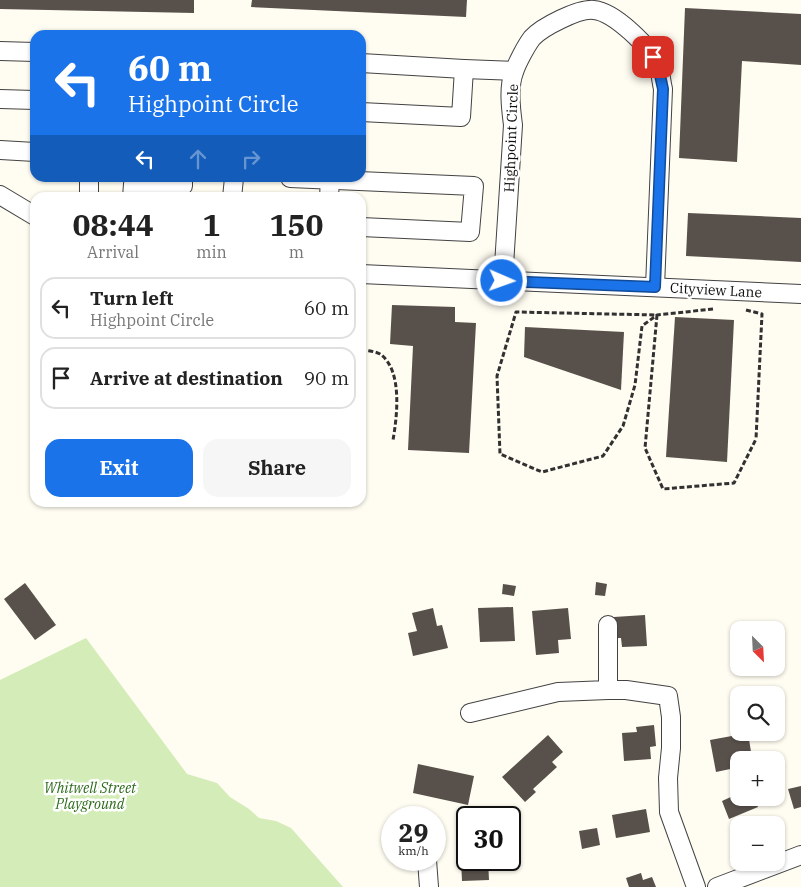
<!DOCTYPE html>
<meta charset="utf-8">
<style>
body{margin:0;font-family:"IBM Plex Serif",serif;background:#f6f6f6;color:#222;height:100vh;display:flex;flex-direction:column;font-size:19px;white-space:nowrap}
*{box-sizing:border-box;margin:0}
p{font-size:16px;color:#767676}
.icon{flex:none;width:28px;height:28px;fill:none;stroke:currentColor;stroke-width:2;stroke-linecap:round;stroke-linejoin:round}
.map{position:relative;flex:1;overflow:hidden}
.drawer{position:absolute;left:30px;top:192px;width:336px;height:315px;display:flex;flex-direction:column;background:#fff;border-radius:15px;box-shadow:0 1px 4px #0004}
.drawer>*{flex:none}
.banner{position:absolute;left:30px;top:30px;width:336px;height:152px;border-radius:15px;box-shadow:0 1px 4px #0004;background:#1a73e8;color:#fff;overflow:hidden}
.needle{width:32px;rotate:156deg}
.fabs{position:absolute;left:730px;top:621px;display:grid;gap:10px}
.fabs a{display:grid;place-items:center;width:55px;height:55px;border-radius:10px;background:#fff;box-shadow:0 1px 4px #0004;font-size:25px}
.speed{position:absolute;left:381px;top:806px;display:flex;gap:10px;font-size:25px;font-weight:700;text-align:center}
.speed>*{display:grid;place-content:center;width:65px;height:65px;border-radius:50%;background:#fff;box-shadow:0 1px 4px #0004;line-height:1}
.speed small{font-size:12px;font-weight:400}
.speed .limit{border:2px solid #111;border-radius:8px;background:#fff;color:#111}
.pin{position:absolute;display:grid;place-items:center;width:42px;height:42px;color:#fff;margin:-21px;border-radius:10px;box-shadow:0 2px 8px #0006}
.me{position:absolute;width:55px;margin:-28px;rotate:92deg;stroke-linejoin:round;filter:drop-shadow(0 0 4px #0008)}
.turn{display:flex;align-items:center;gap:18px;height:105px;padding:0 15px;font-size:22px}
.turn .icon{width:65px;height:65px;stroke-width:2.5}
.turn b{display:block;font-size:35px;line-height:42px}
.lanes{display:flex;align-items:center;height:48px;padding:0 15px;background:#0003;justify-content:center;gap:25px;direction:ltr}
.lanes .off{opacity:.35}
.eta{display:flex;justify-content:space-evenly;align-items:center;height:85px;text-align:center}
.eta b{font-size:30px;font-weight:700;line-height:35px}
.cta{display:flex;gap:10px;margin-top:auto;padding:10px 15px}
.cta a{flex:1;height:58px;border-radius:15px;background:#1a73e8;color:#fff;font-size:20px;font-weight:700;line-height:58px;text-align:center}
.cta a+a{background:#f6f6f6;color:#222}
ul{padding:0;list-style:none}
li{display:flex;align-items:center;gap:15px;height:62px;margin:0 10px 8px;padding:0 5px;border:2px solid #e0e0e0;border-radius:15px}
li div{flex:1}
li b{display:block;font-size:19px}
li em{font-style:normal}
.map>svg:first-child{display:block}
.green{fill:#d4ecb8}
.building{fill:#58504b}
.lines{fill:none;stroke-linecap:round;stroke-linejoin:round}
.minor-casing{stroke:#424242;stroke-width:20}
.path{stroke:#313131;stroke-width:3;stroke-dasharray:5 2.5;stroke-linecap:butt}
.minor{stroke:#fff;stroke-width:18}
.route-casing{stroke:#114b97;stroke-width:12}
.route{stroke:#1a73e8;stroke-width:9}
.labels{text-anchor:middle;stroke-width:5;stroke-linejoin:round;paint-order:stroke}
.street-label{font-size:14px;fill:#0f0f0f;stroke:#fff}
.park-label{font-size:14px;font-style:italic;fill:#2c6b1b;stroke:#fff}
</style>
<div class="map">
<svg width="801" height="887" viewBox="0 0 801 887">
<rect width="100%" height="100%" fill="#fffcf1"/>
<polygon class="green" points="86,638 187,774 217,783 230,797 249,809 259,818 276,821 291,828 343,887 0,887 0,680"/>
<g class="building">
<polygon points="0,0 194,0 194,13 0,9"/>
<polygon points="252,0 467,0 466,17 251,7"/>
<polygon points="685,8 801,14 801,65 742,61 737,162 679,158"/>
<polygon points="688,213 801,218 801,262 686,256"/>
<polygon points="392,305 455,307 455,322 476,323 469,453 408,450 413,346 390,344"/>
<polygon points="675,317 734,320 727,462 666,457"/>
<polygon points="525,327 624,332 621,390 524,357"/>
<polygon points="596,582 607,584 605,596 595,595"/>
<polygon points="25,583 56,625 35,640 4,599"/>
<polygon points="503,584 516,586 514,596 502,594"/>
<polygon points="513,607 515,641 480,642 478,608"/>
<polygon points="433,608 437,626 442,625 448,648 413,656 408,633 417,631 412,613"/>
<polygon points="568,608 571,639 558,640 559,653 536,655 532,611"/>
<polygon points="645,615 647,646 622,647 621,638 615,638 614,617"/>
<polygon points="654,725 656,746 650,747 651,759 624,761 622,733 637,732 636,727"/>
<polygon points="748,733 752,758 734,761 735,768 716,772 710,740"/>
<polygon points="548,735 563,752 552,762 557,767 533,789 536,792 525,802 502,777"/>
<polygon points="418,764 474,776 468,805 413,793"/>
<polygon points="801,786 801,807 794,809 788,789"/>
<polygon points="739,787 739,798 754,798 758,807 729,819 722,801 733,796 730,791"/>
<polygon points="646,809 650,832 616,838 612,815"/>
<polygon points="597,828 600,845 582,849 579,831"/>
<polygon points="468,837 468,860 488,860 489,880 462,881 460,838"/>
<polygon points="641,873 643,880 652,877 656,887 629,887 626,878"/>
</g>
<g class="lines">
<defs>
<g id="minor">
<polyline points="0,51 35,52"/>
<polyline points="361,63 464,69 461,117 361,112"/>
<polyline points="464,69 514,71"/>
<polyline points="0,99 35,100"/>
<polyline points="0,150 35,152"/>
<polyline points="290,178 474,186 470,232 361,227"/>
<polyline points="0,195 35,216"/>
<polyline points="89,198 89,178"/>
<polyline points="132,198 133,184 183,186 183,178"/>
<polyline points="232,198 234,178"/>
<polyline points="329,198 330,178"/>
<polyline points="361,274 801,294"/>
<path d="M503,281L513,125C511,109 508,88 514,72C517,63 526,46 532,38C542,27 579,8 594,10C614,12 651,47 658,66C661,73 661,81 663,89L655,287"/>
<polyline points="608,690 626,690 668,696 671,717 671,748 668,778 669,812 696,887"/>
<polyline points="470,713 558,692 608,690 608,625"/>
<polyline points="427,860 429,887"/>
<polyline points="717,887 801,855"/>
</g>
</defs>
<use href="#minor" class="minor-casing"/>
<g class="path">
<polyline points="713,309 657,315 642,326 635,385 623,426 603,456 542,472 500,454 497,376 516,312 657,315 645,448 663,489 734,483 756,439"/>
<polyline points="746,310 762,314 756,439"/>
<path d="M361,349C367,351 375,351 380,354C403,370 397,417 393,440"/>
</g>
<use href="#minor" class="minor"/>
</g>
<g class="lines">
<defs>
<polyline id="route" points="502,281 655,287 663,89 658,66 653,57"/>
</defs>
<use href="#route" class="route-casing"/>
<use href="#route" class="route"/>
</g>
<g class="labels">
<g class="street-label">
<text transform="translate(511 138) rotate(-88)" y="5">Highpoint Circle</text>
<text transform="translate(716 290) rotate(3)" y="5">Cityview Lane</text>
</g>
<g class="park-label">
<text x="90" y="793">Whitwell Street<tspan x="90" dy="16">Playground</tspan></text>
</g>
</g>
</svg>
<div class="fabs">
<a><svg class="needle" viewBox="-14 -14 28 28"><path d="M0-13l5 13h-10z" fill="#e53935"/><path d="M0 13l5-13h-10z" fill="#767676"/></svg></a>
<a><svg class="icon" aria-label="search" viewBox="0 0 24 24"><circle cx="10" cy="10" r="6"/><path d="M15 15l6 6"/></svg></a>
<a>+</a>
<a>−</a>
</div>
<div class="speed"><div>29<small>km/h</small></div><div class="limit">30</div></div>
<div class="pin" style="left:653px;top:57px;background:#d93025"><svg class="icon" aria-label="arrive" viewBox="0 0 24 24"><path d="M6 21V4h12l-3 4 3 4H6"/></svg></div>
<svg class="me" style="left:502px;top:281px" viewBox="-20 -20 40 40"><circle r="17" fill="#1a73e8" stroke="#fff" stroke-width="3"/><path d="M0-11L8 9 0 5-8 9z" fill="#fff"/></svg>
<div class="banner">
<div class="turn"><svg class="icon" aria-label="left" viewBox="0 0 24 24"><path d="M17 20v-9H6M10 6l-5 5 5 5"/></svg><div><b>60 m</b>Highpoint Circle</div></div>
<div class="lanes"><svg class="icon" aria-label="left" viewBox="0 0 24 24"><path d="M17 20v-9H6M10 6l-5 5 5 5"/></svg><svg class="icon off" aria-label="ahead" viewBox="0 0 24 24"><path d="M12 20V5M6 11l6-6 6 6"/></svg><svg class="icon off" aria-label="right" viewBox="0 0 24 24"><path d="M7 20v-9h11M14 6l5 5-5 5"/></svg></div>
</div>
<section class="drawer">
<div class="eta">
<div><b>08:44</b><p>Arrival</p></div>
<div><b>1</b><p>min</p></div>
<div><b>150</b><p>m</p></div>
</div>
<ul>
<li><svg class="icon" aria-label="left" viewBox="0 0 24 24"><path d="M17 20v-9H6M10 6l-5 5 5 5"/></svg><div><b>Turn left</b><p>Highpoint Circle</p></div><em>60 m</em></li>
<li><svg class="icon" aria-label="arrive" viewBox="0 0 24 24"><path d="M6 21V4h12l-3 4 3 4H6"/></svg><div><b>Arrive at destination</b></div><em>90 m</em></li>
</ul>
<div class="cta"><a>Exit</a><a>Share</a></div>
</section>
</div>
